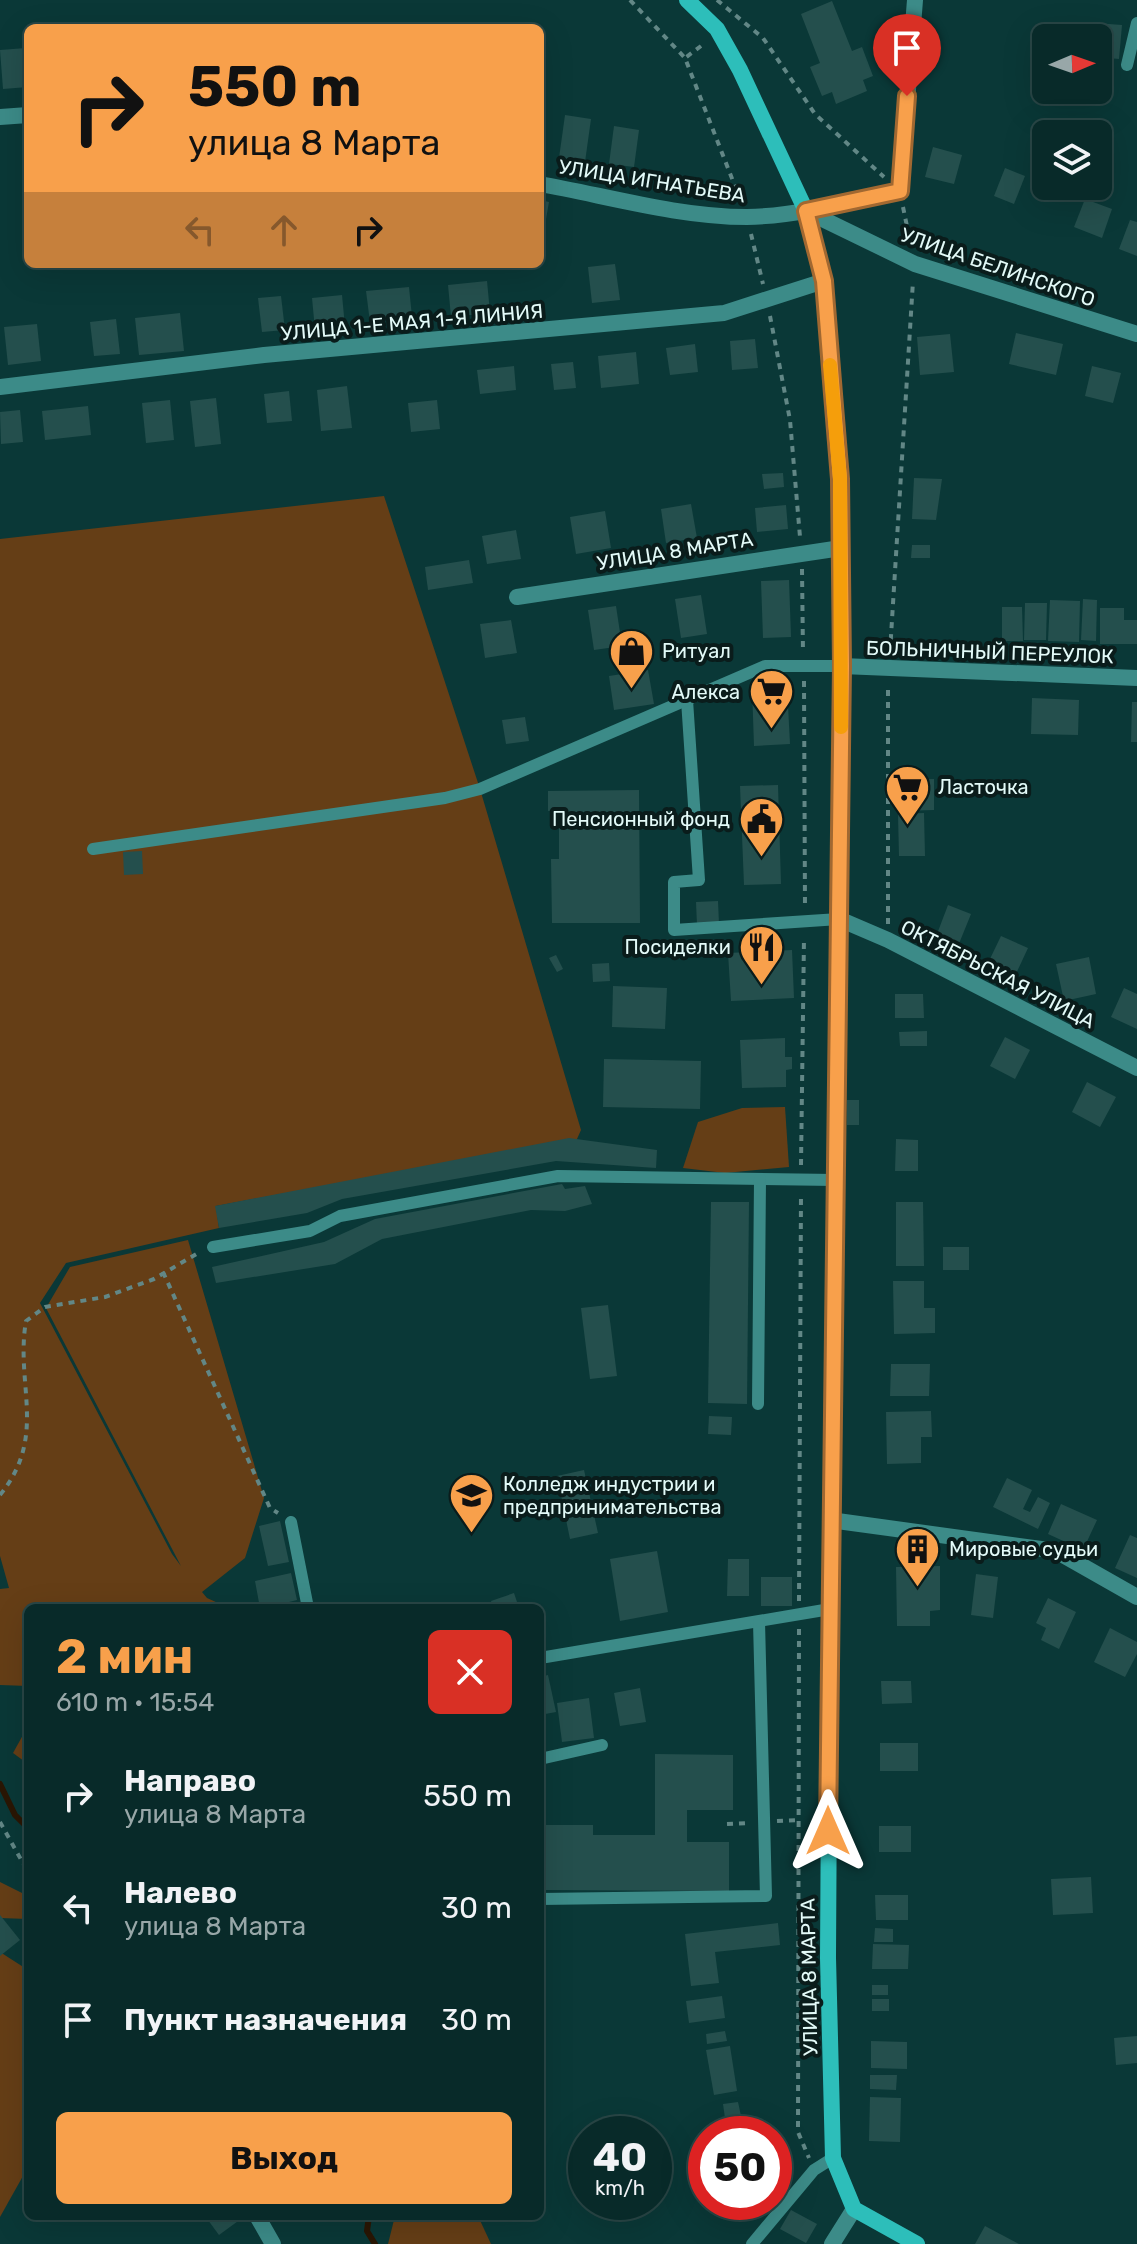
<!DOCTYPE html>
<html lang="ru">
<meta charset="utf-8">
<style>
body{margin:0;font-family:Rubik,sans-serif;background:#163635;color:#f1f3f6;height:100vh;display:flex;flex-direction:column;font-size:30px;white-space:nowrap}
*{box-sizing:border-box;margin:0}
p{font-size:26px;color:#98a7a8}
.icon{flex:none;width:44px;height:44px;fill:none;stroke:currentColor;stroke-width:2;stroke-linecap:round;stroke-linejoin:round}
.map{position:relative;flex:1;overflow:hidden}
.drawer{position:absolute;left:24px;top:1604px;width:520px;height:616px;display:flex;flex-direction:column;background:#082a29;border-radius:12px;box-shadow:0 8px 32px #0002,0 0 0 2px #294646}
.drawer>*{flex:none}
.banner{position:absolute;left:24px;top:24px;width:520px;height:244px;border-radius:12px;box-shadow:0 8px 32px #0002,0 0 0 2px #294646;background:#f8a04b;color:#111;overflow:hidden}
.needle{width:52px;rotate:88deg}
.tools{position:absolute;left:1032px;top:24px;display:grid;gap:16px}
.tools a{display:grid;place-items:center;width:80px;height:80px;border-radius:12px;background:#082a29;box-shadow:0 8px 32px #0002,0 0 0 2px #294646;font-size:40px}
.speed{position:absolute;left:568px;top:2116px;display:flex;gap:16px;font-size:40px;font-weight:700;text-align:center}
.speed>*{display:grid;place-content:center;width:104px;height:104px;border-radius:50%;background:#082a29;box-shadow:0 8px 32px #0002,0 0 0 2px #294646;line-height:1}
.speed small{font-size:20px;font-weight:400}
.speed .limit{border:12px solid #d22;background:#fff;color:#111}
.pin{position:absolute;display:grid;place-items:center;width:68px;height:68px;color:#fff;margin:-82px -34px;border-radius:50% 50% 50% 0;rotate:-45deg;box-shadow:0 0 8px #0007}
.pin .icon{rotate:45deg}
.me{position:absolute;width:88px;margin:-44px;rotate:0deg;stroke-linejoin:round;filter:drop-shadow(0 0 6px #0008)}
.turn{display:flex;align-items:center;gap:28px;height:168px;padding:0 32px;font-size:36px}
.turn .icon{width:104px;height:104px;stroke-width:2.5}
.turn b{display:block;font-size:56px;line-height:68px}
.lanes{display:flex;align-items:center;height:76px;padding:0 32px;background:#0003;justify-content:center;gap:40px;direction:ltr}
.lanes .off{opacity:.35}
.round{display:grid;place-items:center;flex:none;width:84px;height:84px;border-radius:12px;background:#163635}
.head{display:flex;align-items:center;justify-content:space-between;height:136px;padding:0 32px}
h1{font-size:48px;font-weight:700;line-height:60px;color:#f8a04b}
.cta{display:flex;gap:16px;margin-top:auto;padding:16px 32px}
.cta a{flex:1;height:92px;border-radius:12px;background:#f8a04b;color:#111;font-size:32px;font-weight:700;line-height:92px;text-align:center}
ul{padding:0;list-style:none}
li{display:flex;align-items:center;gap:24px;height:112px;padding:0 32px}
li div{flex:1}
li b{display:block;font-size:30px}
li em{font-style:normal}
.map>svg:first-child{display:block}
.green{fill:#653e16}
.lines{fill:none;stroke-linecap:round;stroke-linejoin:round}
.stream{stroke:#2a1604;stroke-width:6}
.building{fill:#244f4d}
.path{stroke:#628786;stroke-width:4;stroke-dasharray:6 6;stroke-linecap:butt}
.lane{stroke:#3c8b88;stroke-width:12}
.street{stroke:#3c8b88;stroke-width:16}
.secondary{stroke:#2dbeba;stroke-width:16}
.route-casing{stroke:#a16831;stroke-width:20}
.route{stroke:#f8a04b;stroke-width:14}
.slow{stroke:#f59e0b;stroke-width:14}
.labels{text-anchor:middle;stroke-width:8;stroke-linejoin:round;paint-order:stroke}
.street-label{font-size:20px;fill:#e3faf8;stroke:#0a1c1b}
.poi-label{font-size:20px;fill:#e3faf8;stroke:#0a1c1b;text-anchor:start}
</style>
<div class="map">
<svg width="1137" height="2244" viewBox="0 0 1137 2244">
<rect width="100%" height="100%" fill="#0a3837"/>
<g class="green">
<polygon points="384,496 480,789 581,1130 577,1139 216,1206 219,1228 66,1263 40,1303 172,1554 181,1566 46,1308 70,1267 188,1240 264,1498 245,1558 202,1592 207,1598 229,1608 28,1608 28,1686 0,1685 0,1589 9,1588 0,1556 0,539"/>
<polygon points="785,1107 789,1167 725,1173 683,1168 698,1122 742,1108"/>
<polygon points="28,1726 28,1764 13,1753"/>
<polygon points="0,1882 28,1896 28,1919 0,1918"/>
<polygon points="0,1952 28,1970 28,2167 0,2217"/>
<polygon points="395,2216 478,2216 491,2244 388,2244"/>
</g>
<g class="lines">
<g class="stream">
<polyline points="0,1784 15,1815 28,1828"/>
<polyline points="369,2216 367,2231 375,2244"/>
</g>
</g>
<g class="building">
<polygon points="832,1 852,51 862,47 873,76 863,80 867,91 836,104 832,92 822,96 810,67 820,63 801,14"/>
<polygon points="1096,23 1122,25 1119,59 1098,57"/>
<polygon points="26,48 28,87 3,89 0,50"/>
<polygon points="565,115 591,119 585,162 559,158"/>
<polygon points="614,126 639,130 634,167 609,164"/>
<polygon points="933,147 962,155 954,184 925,177"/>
<polygon points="1005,168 1025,176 1014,204 994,196"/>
<polygon points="1085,199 1112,209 1102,238 1074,227"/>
<polygon points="540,200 549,202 543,236 540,236"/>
<polygon points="1130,220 1137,222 1137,256 1119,249"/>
<polygon points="615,264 620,300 592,303 588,267"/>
<polygon points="487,281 490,313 451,317 448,285"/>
<polygon points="409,287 412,317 370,322 366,291"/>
<polygon points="342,295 345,327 315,330 312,298"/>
<polygon points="281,296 285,330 262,332 258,298"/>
<polygon points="180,313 184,351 139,355 135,318"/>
<polygon points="116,319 120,354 94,356 90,322"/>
<polygon points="37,324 41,361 8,365 4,327"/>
<polygon points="1016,333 1063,344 1056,375 1009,364"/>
<polygon points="950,334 954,372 920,375 917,337"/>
<polygon points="755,339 758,368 732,370 730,341"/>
<polygon points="695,344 698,372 670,375 666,348"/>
<polygon points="636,352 639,384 601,388 598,356"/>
<polygon points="573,362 576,388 554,390 551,364"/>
<polygon points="514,366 516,390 480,394 477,370"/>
<polygon points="1092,366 1121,373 1113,403 1085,396"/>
<polygon points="347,386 352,428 321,431 317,390"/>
<polygon points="289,391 292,421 267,423 264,394"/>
<polygon points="216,398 221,444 195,447 190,401"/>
<polygon points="170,400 174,440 146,443 142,403"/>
<polygon points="437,400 440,429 411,432 408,403"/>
<polygon points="88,406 91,435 45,440 42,411"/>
<polygon points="20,410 23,442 1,444 0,412"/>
<polygon points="783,473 784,487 764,489 762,474"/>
<polygon points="914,478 942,479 936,520 912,519"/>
<polygon points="691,504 697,538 666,543 661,509"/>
<polygon points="786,505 788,529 757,532 755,508"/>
<polygon points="605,511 611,548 576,554 570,517"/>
<polygon points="516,530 521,559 487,564 482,536"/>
<polygon points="912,545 930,545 930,558 911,558"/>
<polygon points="469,560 473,583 428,590 425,567"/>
<polygon points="789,580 791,637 763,638 761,581"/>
<polygon points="701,595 707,634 681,638 675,599"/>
<polygon points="1083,599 1097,600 1096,641 1081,640"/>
<polygon points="1050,600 1080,601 1079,642 1048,641"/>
<polygon points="1025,603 1047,603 1046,640 1024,640"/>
<polygon points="616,606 622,646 594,650 588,610"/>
<polygon points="1002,607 1022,607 1023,641 1002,641"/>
<polygon points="1100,608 1124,608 1124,620 1137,620 1137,644 1100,644"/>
<polygon points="511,620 517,653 485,658 480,624"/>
<polygon points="648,670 654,704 614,710 609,676"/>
<polygon points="787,686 790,744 754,746 752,687"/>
<polygon points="1032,698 1079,700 1078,735 1031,734"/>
<polygon points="1132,702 1137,702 1137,742 1131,742"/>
<polygon points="525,717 529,741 506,744 502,720"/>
<polygon points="934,779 934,810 902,811 901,780"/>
<polygon points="778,785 781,884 744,885 740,786"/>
<polygon points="639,790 640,923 552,923 551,859 559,859 559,810 548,811 548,791"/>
<polygon points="924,813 925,856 899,856 898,814"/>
<polygon points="142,851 143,874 124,875 123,852"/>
<polygon points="718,901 719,924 697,925 696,902"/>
<polygon points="948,905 971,914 956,951 934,942"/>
<polygon points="1001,936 1028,948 1015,976 988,963"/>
<polygon points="792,950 794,998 731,1001 728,953"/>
<polygon points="556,955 563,969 557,972 549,958"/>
<polygon points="1089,957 1096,994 1064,1001 1056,964"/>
<polygon points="609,963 610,981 593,982 592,964"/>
<polygon points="613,986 667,988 665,1029 612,1027"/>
<polygon points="1124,988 1137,994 1137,1029 1111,1017"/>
<polygon points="895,994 923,994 924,1018 895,1018"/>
<polygon points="927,1031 927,1046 900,1046 899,1032"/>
<polygon points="1005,1037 1030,1050 1015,1079 990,1066"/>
<polygon points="785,1038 785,1057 792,1057 792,1069 786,1070 786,1087 742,1088 740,1040"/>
<polygon points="604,1059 701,1061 700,1109 603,1107"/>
<polygon points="1087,1082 1116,1097 1100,1127 1072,1112"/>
<rect x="847" y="1100" width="12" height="25"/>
<polygon points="569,1138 657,1150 656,1168 556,1161 342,1199 307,1213 219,1228 215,1206"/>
<polygon points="896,1139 918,1140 918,1171 895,1171"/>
<polygon points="562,1184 565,1189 585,1186 592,1204 565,1211 531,1210 382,1239 335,1264 216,1283 212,1267 324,1242 375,1219"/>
<polygon points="711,1202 749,1202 747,1404 708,1403"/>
<polygon points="896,1202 923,1202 924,1266 896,1266"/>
<rect x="943" y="1247" width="26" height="23"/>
<polygon points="893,1281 924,1281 924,1308 935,1308 935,1333 894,1334"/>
<polygon points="608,1305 617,1376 590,1379 581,1308"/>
<polygon points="891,1364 930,1364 929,1396 890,1396"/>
<polygon points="931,1411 932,1437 921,1437 921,1463 887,1464 886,1412"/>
<polygon points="709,1416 732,1417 731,1435 708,1434"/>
<polygon points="584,1470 598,1533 570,1539 557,1476"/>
<polygon points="1007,1478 1032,1490 1023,1509 1030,1512 1038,1497 1050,1503 1038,1529 993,1507"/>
<polygon points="1061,1504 1097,1520 1083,1550 1048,1534"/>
<polygon points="280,1521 289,1562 268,1566 259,1526"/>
<polygon points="1130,1535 1137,1538 1137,1578 1115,1568"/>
<polygon points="657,1551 668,1612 620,1621 610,1559"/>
<polygon points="728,1559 749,1559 749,1596 727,1596"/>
<polygon points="940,1566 940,1610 930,1611 930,1626 897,1626 896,1567"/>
<polygon points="291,1573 297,1600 285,1603 286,1608 260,1608 255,1581"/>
<polygon points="976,1574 998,1577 993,1618 971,1615"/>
<rect x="761" y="1577" width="31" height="29"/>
<polygon points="514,1593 519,1608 493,1608 491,1601"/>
<polygon points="1048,1598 1076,1612 1059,1649 1041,1640 1046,1628 1036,1623"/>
<polygon points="1110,1628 1137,1642 1137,1654 1125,1677 1094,1662"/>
<polygon points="548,1675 556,1712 540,1715 540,1677"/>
<polygon points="881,1681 911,1681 912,1703 882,1704"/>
<polygon points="640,1688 646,1722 620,1726 614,1693"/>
<polygon points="589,1698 594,1738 562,1742 557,1703"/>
<rect x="880" y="1743" width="38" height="28"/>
<polygon points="655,1754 733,1755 733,1810 687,1810 687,1842 729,1842 729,1891 546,1890 546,1825 593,1825 593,1835 655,1835"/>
<rect x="879" y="1826" width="32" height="26"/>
<polygon points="1091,1877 1093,1913 1053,1915 1051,1879"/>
<polygon points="875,1895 908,1895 908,1920 876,1920"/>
<polygon points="0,1915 20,1940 0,1956"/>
<polygon points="778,1923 780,1945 715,1952 719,1983 691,1986 685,1934"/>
<polygon points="875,1928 893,1929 893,1942 874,1942"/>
<polygon points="873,1944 909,1945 908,1969 872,1969"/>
<rect x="872" y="1985" width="16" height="10"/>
<polygon points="722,1996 725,2018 689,2023 686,2001"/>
<rect x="872" y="1999" width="17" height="12"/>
<polygon points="725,2031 727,2041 707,2044 706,2034"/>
<polygon points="1137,2036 1137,2063 1116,2065 1114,2038"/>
<polygon points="871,2041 907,2042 907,2069 871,2068"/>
<polygon points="730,2046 737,2091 714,2095 706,2050"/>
<polygon points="870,2075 897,2075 896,2090 870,2089"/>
<polygon points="870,2097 901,2098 900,2142 869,2141"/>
<polygon points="738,2102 741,2116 725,2118 723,2104"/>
<polygon points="743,2125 745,2134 724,2134 723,2129"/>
<polygon points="791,2210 817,2224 806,2243 780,2229"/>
<polygon points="205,2216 245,2216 219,2235"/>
<polygon points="985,2226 1019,2244 975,2244"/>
</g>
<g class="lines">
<g class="path">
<polyline points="630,0 685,58"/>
<polyline points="717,0 763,38 815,114 884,177"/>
<polyline points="701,46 685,58 740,199"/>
<polyline points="903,207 910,241"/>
<polyline points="751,234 763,284"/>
<polyline points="770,316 790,420 800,537"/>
<polyline points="802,569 803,653"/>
<polyline points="890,652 913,281"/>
<polyline points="804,681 805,909"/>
<polyline points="888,924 888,685"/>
<polyline points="801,1165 804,937"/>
<polyline points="163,1272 270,1508 278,1513"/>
<path d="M0,1495C48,1436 15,1385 26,1321L45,1307L105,1297L154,1279L198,1253"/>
<polyline points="799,1601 801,1193"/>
<polyline points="799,1629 798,2132 809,2158"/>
<polyline points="777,1821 798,1820"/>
<polyline points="0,1822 28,1872"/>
<polyline points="727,1824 748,1823"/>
</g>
<g class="lane">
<polyline points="1127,65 1137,23"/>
<polyline points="687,700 699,880 674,882 674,930 839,919"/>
<polyline points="93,849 445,798 480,789 765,666 842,666"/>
<polyline points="213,1247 310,1231 340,1216 558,1176 835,1180"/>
<polyline points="758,1404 760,1179"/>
<polyline points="291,1522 308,1608"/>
<polyline points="540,1658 830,1609"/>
<polyline points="540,1759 602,1745"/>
<polyline points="540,1899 766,1896 759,1622"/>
<polyline points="752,2244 814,2170 833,2158"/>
</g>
<g class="street">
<polyline points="0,117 28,115"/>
<path d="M540,184C607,196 679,217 747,217C798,216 850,202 900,191L915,0"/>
<polyline points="806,211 915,264 1137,334"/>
<polyline points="0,387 264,355 724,313 824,281"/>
<polyline points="517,597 841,548"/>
<polyline points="842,666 1137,678"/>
<polyline points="839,919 888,940 1137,1068"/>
<polyline points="830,1520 1056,1551 1137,1597"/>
<polyline points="257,2216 273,2244"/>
<polyline points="832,2244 854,2209"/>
</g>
<polyline class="secondary" points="687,0 717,29 740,70 806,211 824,281 840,479 842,666 830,1609 828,1958 833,2158 854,2209 917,2244"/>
</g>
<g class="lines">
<defs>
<polyline id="route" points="828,1831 842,666 840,479 833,394 824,281 806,211 900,191 907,96"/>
</defs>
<use href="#route" class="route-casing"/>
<use href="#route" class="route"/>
<polyline class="slow" points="830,365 840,479 841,727"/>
</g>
<defs>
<symbol id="shop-pin" viewBox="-11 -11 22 30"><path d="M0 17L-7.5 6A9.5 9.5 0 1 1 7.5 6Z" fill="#f8a04b" stroke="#0a1c1b"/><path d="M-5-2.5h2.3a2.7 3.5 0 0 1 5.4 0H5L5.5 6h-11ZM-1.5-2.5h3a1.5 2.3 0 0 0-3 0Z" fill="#111"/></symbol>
<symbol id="supermarket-pin" viewBox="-11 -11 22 30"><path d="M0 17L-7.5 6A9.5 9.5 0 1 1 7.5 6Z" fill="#f8a04b" stroke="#0a1c1b"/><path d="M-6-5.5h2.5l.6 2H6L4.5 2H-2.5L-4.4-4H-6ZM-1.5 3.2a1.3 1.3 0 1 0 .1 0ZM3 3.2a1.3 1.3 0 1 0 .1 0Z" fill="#111"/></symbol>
<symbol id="civic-pin" viewBox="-11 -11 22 30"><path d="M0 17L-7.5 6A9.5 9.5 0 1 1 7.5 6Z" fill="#f8a04b" stroke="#0a1c1b"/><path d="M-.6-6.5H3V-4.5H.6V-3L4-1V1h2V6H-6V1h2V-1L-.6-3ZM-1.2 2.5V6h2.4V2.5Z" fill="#111"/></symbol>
<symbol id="restaurant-pin" viewBox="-11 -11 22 30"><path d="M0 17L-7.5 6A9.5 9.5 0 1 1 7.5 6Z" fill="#f8a04b" stroke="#0a1c1b"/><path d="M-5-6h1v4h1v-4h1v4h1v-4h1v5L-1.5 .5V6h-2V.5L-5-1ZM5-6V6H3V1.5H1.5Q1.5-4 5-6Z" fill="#111"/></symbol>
<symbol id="school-pin" viewBox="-11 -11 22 30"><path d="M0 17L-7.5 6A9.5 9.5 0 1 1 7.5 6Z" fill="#f8a04b" stroke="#0a1c1b"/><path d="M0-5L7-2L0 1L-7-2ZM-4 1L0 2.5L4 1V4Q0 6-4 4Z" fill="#111"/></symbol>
<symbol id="building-pin" viewBox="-11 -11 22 30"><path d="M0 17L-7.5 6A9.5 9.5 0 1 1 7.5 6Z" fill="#f8a04b" stroke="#0a1c1b"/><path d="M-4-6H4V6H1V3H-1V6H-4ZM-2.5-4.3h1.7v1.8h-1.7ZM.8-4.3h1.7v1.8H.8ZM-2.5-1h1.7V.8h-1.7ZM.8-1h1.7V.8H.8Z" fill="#111"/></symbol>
</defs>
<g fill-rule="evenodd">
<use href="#shop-pin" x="606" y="626" width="51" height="69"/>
<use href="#supermarket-pin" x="746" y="666" width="51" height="69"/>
<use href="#supermarket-pin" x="882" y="762" width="51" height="69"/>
<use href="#civic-pin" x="736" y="794" width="51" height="69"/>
<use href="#restaurant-pin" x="736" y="922" width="51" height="69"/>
<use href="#school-pin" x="446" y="1470" width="51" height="69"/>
<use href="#building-pin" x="892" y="1524" width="51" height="69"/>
</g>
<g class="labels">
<g class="street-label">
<text transform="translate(652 181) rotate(9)" y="7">УЛИЦА ИГНАТЬЕВА</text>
<text transform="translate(998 267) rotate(19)" y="7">УЛИЦА БЕЛИНСКОГО</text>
<text transform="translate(412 322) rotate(-5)" y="7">УЛИЦА 1-Е МАЯ 1-Я ЛИНИЯ</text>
<text transform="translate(675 551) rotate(-9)" y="7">УЛИЦА 8 МАРТА</text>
<text transform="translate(990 652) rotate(2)" y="7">БОЛЬНИЧНЫЙ ПЕРЕУЛОК</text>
<text transform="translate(998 974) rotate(27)" y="7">ОКТЯБРЬСКАЯ УЛИЦА</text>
<text transform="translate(809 1977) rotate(-91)" y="7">УЛИЦА 8 МАРТА</text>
</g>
<g class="poi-label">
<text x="662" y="658">Ритуал</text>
<text x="740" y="699" text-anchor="end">Алекса</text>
<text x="938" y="794">Ласточка</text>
<text x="730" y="826" text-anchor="end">Пенсионный фонд</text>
<text x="731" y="954" text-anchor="end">Посиделки</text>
<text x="503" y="1491">Колледж индустрии и<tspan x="503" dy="23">предпринимательства</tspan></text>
<text x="949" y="1556">Мировые судьи</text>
</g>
</g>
</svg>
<div class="tools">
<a><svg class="needle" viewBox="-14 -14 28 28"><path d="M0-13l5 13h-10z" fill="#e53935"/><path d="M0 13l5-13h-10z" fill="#98a7a8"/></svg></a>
<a><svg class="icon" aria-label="layers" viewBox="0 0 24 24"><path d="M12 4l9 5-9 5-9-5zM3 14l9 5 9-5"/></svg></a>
</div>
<div class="speed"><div>40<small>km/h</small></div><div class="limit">50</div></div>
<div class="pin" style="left:907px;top:96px;background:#d93025"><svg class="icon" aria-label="arrive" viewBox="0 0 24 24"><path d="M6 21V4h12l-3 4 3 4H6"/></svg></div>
<svg class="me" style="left:828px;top:1831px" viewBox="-20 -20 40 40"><path d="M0-17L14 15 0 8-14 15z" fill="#f8a04b" stroke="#fff" stroke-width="4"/></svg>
<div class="banner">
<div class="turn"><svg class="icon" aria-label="right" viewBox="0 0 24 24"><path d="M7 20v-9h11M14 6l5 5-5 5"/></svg><div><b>550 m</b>улица 8 Марта</div></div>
<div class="lanes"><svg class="icon off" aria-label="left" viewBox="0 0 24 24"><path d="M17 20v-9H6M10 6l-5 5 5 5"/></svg><svg class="icon off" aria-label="ahead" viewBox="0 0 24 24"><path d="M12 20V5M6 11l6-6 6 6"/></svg><svg class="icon" aria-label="right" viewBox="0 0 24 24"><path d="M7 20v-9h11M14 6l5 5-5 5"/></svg></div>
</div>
<section class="drawer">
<div class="head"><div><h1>2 мин</h1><p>610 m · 15:54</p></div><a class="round" style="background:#d93025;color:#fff"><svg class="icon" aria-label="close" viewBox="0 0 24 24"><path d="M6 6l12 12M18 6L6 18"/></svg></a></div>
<ul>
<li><svg class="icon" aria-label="right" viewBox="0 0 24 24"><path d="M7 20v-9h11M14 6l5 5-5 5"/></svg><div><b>Направо</b><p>улица 8 Марта</p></div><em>550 m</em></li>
<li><svg class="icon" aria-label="left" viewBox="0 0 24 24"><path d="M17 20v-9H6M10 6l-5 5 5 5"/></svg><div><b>Налево</b><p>улица 8 Марта</p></div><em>30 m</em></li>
<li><svg class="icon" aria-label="arrive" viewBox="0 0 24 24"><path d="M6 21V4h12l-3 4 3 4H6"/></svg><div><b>Пункт назначения</b></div><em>30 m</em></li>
</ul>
<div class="cta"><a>Выход</a></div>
</section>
</div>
